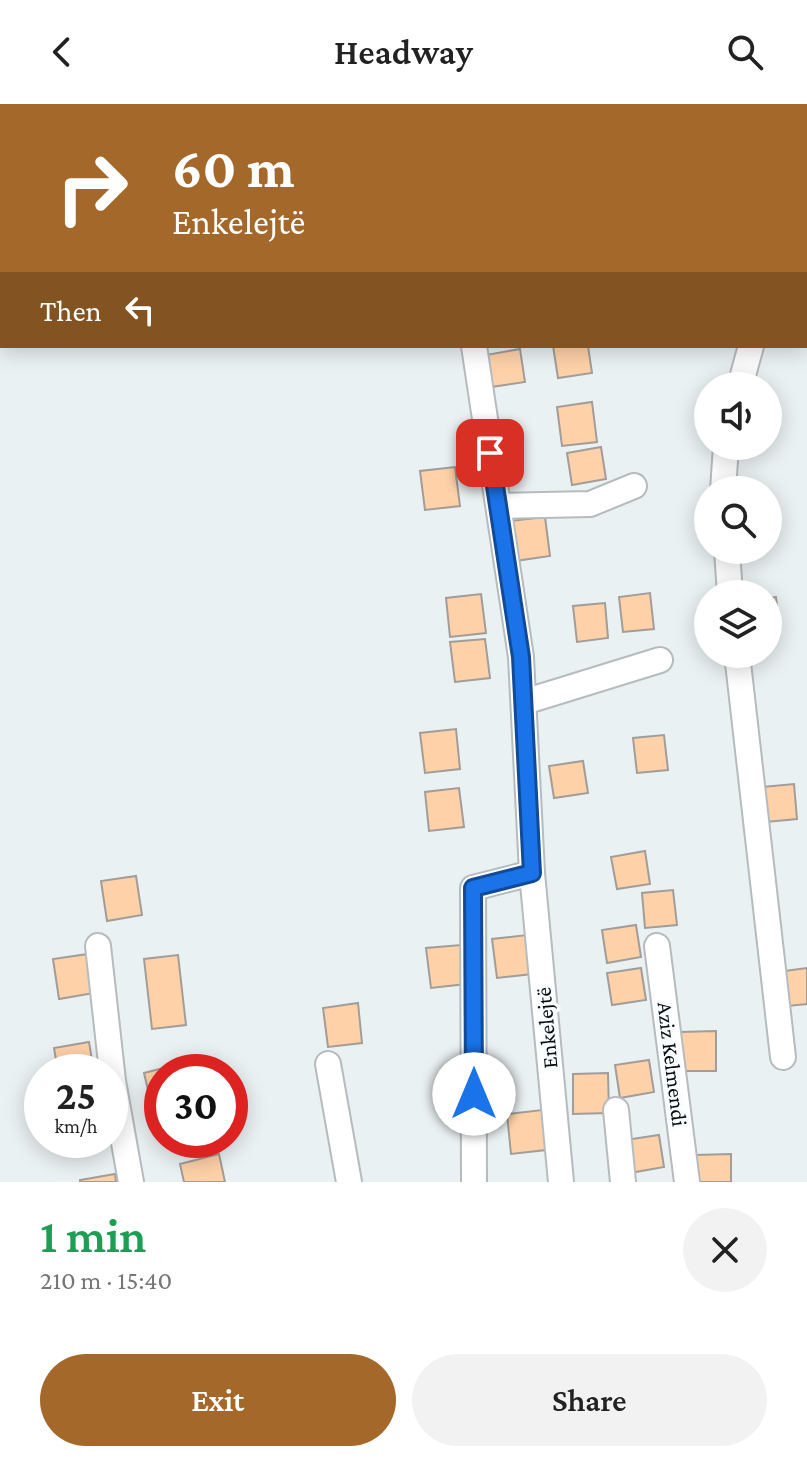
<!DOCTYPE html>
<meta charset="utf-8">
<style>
body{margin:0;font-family:"Crimson Pro",serif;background:#f2f2f2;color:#222;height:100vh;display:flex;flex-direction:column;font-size:30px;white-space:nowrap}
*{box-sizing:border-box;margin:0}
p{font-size:26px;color:#767676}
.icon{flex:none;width:44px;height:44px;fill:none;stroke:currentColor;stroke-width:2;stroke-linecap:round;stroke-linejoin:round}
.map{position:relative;height:1078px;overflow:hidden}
.details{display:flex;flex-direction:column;background:#fff;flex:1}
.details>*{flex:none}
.top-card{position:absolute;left:0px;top:0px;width:808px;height:244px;box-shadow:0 4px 20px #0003;background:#a4692a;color:#fff;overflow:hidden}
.controls{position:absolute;left:694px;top:268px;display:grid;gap:16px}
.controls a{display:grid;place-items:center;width:88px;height:88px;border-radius:50%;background:#fff;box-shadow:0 4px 20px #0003;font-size:40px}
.speed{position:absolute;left:24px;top:950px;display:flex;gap:16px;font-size:40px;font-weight:700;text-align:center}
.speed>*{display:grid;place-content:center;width:104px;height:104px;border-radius:50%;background:#fff;box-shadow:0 4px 20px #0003;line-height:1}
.speed small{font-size:20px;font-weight:400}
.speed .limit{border:12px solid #d22;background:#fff;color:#111}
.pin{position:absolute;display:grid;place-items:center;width:68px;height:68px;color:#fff;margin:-34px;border-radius:16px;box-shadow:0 4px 12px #0006}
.me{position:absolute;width:88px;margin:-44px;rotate:0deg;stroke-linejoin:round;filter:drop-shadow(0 0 6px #0008)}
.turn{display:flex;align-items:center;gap:28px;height:168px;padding:0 40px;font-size:36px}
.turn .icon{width:104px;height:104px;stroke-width:2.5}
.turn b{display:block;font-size:56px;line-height:68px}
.then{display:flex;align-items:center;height:76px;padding:0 40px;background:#0003;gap:16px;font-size:30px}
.round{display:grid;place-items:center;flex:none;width:84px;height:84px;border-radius:42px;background:#f2f2f2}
.head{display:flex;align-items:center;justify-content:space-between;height:136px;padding:0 40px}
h1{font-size:48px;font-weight:600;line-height:60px;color:#1e9e55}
.cta{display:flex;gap:16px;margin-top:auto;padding:16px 40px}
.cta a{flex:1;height:92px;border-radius:48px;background:#a4692a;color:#fff;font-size:32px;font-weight:600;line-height:92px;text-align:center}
.cta a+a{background:#f2f2f2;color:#222}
header{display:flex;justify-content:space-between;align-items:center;height:104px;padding:0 40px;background:#fff;font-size:36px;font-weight:600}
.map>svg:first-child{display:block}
.building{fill:#fed1a8;stroke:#a29d99;stroke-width:2}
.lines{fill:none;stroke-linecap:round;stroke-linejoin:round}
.minor-casing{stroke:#b6bcbe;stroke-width:28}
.major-casing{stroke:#c9caca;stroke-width:34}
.path{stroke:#7f8384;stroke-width:4;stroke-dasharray:2 6;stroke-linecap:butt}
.minor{stroke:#fff;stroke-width:24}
.major{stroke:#a7e9f8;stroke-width:30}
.route-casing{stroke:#114b97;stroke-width:20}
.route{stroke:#1a73e8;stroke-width:14}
.labels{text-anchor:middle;stroke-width:7;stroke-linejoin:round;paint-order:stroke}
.street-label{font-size:22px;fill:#0b0d0d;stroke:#f9fdff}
</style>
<header><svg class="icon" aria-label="back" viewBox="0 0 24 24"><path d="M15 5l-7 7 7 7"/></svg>Headway<svg class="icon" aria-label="search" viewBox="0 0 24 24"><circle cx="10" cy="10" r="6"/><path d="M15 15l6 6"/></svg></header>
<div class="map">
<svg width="807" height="1078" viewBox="0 0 807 1078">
<rect width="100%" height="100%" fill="#eaf1f2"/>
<g class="building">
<polygon points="553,242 588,242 592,269 558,274"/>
<polygon points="520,245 525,278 491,283 486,251"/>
<polygon points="592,298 597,338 562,342 557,303"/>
<polygon points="601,343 606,375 572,381 567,349"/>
<polygon points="455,363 460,402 425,406 420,367"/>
<polygon points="545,413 550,452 515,457 510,417"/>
<polygon points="650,489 654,525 623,528 619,493"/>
<polygon points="481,490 486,529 450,533 446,494"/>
<polygon points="776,493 780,528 768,530 768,494"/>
<polygon points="605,499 608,534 577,538 573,502"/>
<polygon points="485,535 490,574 455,578 450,538"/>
<polygon points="456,625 460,665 425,669 420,629"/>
<polygon points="664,631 668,666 637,669 633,634"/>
<polygon points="583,657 588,689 554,694 549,662"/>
<polygon points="794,680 797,715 766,718 762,683"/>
<polygon points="459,684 464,723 429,727 425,688"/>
<polygon points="645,747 650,780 617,785 611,753"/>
<polygon points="136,772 142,811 107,817 101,777"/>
<polygon points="673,786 677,821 645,824 642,789"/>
<polygon points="636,821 641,853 607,859 602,826"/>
<polygon points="527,831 532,870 497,874 492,835"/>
<polygon points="461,841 466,880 431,884 426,844"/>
<polygon points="88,850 94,889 59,895 53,855"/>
<polygon points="178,851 186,921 152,925 144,855"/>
<polygon points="641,864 646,896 612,901 607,869"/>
<polygon points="807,864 807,900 788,902 784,867"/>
<polygon points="358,899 362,939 328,943 323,904"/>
<polygon points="716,927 716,967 681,967 680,928"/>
<polygon points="89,938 94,968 58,968 54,944"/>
<polygon points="649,956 654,988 620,994 615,961"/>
<polygon points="183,959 185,968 162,968 162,1001 152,1003 144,969"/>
<polygon points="608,969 609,1009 573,1010 573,970"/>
<polygon points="542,1006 546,1046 511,1050 507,1010"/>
<polygon points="659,1031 664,1063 630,1069 625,1036"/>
<polygon points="170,1036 205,1036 206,1040 172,1045"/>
<polygon points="219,1050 225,1078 184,1078 180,1060"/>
<polygon points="731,1050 731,1078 696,1078 695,1051"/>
<polygon points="115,1070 116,1078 80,1078 80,1076"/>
</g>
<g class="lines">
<defs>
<g id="minor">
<polyline points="474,242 521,553 532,769 561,1078"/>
<polyline points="740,282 751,242"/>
<polyline points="723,386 726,342"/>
<polyline points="499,402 590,400 634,382"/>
<polyline points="727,446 730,490"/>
<polyline points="737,550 783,953"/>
<polyline points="524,598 660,556"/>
<polyline points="98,842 113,977 131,1078"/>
<polyline points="657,842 687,1078"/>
<polyline points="328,960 349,1078"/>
<polyline points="616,1006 623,1078"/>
<polyline points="474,1078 473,784 532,769"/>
</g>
<g id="major">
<polyline points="175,0 191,2"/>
<polyline points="429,0 443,2"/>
<polyline points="806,37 807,37"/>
<polyline points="806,77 807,77"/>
</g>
</defs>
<use href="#minor" class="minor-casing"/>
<use href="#major" class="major-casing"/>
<polyline class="path" points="624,2 625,0"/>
<use href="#minor" class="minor"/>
<use href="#major" class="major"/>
</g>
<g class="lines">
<defs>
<polyline id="route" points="474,990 473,784 532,769 521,553 490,349"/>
</defs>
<use href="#route" class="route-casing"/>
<use href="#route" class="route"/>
</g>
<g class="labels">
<g class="street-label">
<text transform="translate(546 924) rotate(-95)" y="8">Enkelejtë</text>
<text transform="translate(673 960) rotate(83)" y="8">Aziz Kelmendi</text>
</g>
</g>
</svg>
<div class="controls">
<a><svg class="icon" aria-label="sound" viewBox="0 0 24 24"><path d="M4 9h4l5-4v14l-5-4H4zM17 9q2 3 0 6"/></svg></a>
<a><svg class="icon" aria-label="search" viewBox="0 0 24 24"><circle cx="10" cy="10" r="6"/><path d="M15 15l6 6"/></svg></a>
<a><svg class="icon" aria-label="layers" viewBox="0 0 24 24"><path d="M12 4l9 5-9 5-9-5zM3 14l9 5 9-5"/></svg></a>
</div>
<div class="speed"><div>25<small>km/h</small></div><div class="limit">30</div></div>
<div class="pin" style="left:490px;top:349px;background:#d93025"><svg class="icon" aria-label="arrive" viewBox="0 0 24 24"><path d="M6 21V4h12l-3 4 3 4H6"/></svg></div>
<svg class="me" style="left:474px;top:990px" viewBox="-20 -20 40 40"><circle r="19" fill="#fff"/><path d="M0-13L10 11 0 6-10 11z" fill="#1a73e8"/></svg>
<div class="top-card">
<div class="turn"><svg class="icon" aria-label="right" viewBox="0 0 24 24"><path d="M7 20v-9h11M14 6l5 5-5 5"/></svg><div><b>60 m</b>Enkelejtë</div></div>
<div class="then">Then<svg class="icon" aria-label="left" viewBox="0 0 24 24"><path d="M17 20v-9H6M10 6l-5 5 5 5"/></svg></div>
</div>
</div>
<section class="details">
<div class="head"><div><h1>1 min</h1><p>210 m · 15:40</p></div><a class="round"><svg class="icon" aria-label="close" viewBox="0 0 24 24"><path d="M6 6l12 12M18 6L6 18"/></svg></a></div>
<div class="cta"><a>Exit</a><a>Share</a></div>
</section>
